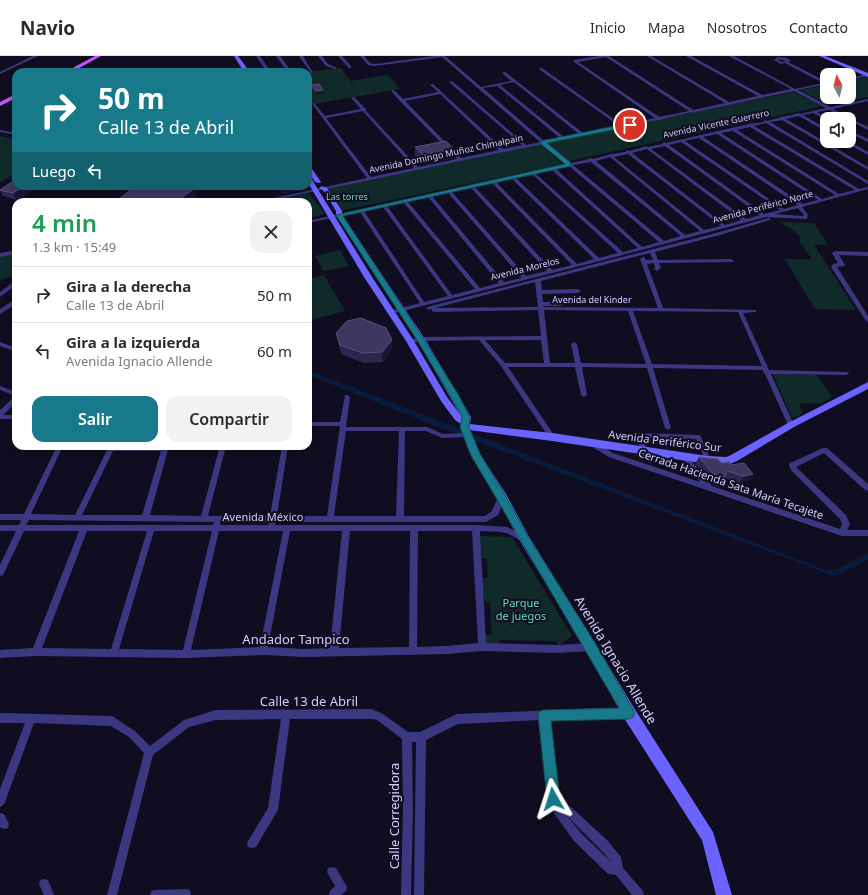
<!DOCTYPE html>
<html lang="es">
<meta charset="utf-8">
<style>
body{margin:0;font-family:"Noto Sans",sans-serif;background:#f2f2f3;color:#2b2b33;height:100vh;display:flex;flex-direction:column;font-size:15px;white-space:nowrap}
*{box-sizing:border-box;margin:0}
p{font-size:13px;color:#7c7c81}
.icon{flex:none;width:22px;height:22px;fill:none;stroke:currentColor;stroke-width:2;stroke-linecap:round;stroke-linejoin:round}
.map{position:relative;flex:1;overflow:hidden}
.sheet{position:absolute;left:12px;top:142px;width:300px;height:252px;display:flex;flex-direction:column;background:#fff;border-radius:12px;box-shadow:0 2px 6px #0003}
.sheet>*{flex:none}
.banner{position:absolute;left:12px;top:12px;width:300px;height:122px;border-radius:12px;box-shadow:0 2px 6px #0003;background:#18798b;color:#fff;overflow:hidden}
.needle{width:26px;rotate:353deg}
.tools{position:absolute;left:820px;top:12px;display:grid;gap:8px}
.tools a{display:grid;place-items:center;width:36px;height:36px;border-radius:8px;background:#fff;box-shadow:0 2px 6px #0003;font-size:20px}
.pin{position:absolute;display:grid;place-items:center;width:34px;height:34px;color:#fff;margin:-17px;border:2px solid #fff;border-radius:50%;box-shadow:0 1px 4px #0007}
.me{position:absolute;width:44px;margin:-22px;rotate:354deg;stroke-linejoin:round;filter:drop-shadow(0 0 3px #0008)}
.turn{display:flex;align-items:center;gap:14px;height:84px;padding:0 20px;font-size:18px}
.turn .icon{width:52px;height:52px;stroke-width:2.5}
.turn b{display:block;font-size:28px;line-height:34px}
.then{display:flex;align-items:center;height:38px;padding:0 20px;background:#0003;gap:8px;font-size:15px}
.round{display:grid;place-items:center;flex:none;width:42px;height:42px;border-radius:12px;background:#f2f2f3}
.headline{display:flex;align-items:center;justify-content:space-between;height:68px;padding:0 20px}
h1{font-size:24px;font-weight:600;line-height:30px;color:#1e9e55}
.action{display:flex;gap:8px;margin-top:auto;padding:8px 20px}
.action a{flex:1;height:46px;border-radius:12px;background:#18798b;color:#fff;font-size:16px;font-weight:600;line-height:46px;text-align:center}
.action a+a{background:#f2f2f3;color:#2b2b33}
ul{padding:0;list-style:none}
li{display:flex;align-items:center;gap:12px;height:56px;padding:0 20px;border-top:1px solid #e1e1e2}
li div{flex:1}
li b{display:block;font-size:15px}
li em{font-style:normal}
header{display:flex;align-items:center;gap:24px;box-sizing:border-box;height:56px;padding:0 20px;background:#fff;border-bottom:1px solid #e1e1e2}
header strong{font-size:19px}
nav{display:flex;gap:22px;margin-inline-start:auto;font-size:14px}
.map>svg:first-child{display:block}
.green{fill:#102a2a}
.water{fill:#091b3d}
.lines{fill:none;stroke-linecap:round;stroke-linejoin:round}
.street{fill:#3b3780;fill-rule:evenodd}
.secondary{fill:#6a63ff;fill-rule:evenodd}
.primary{fill:#c253ff;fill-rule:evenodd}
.wall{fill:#2e264e}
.shaded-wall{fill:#1b1434}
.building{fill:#403761;stroke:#574f7a}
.route{fill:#18798b;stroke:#104f5a}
.labels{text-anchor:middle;stroke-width:4;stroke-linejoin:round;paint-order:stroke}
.far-street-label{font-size:9px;fill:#d3ccff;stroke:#100d20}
.far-park-label{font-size:9px;fill:#58e0c0;stroke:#100d20}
.street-label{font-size:11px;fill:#d3ccff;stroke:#100d20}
.park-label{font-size:11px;fill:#58e0c0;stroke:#100d20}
.near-street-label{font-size:13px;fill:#d3ccff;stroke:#100d20}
</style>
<header>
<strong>Navio</strong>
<nav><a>Inicio</a><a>Mapa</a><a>Nosotros</a><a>Contacto</a></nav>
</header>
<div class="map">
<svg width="868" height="839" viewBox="0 0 868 839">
<rect width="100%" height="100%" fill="#100d20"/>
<g class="green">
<polygon points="341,12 356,33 351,25 388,19 400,33 308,49 308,16"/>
<polygon points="868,21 868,41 828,49 800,34 827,29 827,41 849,41 849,24"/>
<polygon points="794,36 823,50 569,105 547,86"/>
<polygon points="0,80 16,83 16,117 0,127"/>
<polygon points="540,88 562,108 340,155 326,132"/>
<polygon points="309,137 325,158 308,162 308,146 265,146"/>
<polygon points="780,166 814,167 828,189 814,189 856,254 815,253 785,203 812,203 799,185 801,182 797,177"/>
<polygon points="340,194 349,210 324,215 315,200"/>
<polygon points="16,196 16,218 12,221 0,224 0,200"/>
<polygon points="324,219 345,255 308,265 308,223"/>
<polygon points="773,318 817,319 832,341 821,348 799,347 803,358 792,362"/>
<polygon points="480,480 512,481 572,580 558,590 556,585 500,584 498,589 486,589 484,579 492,578 490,547 484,545 482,522 488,522 487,503 482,502"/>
</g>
<polygon class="water" points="308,314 826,514 835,514 868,497 868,503 839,519 831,519 436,370 308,319"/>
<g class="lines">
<g class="street">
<polygon points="33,0 38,0 0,18 0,16"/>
<polygon points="256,0 260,0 271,16 267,16"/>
<polygon points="276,0 280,0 292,16 288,16"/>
<polygon points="299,0 303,0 313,17 311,17"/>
<polygon points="318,0 322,0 328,8 337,12 335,13 326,10"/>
<polygon points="338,0 342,0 351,10 351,12 349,12"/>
<path d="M360,0H364L370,7L375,8L435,0H445L481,31L511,25L502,17L505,16L583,77L618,69L540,14V12H542L622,69L655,62L574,6V4L599,0H609L693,54L725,47L647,0H651L729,46L758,40L686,0H691L762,39L791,33L729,0H734L795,33L823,27L785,7L781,8L774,4L778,1L787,2L791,5L788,6L827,26V28L798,34L830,51L868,43V45L833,53L868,71V74L849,64V63H846L829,54L817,56L830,63H827V64L813,57L803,59L827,73V76L799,60L786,63L868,111V114L782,64L770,66L868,125V128L766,67L754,70L859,133L868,131V133L802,151L808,159L807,163L766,161L600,205L391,258L389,257V255L420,247L360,156L308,167V165L402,144L404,143H406L492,124L530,116L532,115H534L567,108L543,88L264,146H255L367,122L313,49L312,48L314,47L325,60L361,53L351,42L354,41L366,53V55L418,111L457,103L400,45L392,36V34H394L403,43L438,36L430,29L433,28L503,93L522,89L449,26L452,25L526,89L540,86L442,1L375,10L368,9ZM606,1L689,55L659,61L578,6ZM779,3L786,5L782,6L778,4ZM514,26L579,78L564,81L500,29ZM497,30L560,82L544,85L483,32ZM794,35L826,52L800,58L798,57L796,58L781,61L767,65L765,64L763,66L749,68L718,75H716L714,76L666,87L664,86L662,88L648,91L646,90L644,91L629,95L627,94L625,96L612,98H610L608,99L593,103L591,102L589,103L571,107L547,87L657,64H659L692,56L694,57L696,56ZM440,38L499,94L461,102L405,45ZM363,55L414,112L371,121L326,62ZM750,71L855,134L839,138L737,74ZM733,75L835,139L822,143L721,77ZM717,78L818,144L803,148L703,81ZM699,82L798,149L784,153L685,85ZM681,86L780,154L764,158L669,89ZM665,90L760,159L746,163L651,93ZM647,93L741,164L725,169L632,97ZM628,98L721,170L704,174L614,101ZM610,101L700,175L685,179L596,105ZM591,106L681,180L664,185L573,109ZM569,110L659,186L642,191L556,113ZM552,114L638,192L623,196L536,118ZM532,118L618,197L599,202L516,122ZM512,123L594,203L577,208L496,126ZM492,127L572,209L552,214L475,131ZM471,132L547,215L526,220L452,136ZM448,137L522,222L504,226L432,140ZM428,141L499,227L480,232L408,146ZM404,147L475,233L452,239L387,150ZM383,151L448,240L424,246L364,155ZM798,152L804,159L803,160L775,158Z"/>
<polygon points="868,18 868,20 849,24 849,22"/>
<polygon points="0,74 16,77 16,79 0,76"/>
<polygon points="849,74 868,83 868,86 849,77"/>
<polygon points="843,85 848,85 868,96 868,99"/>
<polygon points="135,130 140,130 120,146 115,146"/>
<path d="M768,162H770V164L720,179L655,196L658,204L731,203L733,204V206L659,207L661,212L657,215L654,213L655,212L654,207L647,208L663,252L756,254V256L743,257L769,314L848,316L849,317L848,318L846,319L771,318L794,369L793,371H789L788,369L765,318L763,316V314L653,312L671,372L668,374L665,372L647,312L582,311L587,339L584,341L581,339L575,311H508L554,379L555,381L552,383H550L501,310L479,284L421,285L410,287L407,285L408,284L421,281L541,280L538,254L434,256L432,255V253L429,254L426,252L427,251L716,177ZM650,197L653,204H646L645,202L643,201L640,203L658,252L544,251L543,250H561L564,248L561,246H543L542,238L578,237L581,235L578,233L542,234L541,225ZM535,226L538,251L435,252ZM544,254L628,255L646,308L581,307L577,288L574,286L571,288L575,307H550ZM633,255L738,256L762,310L652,308ZM485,284H541L544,307H505Z"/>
<polygon points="16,194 16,198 0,201 0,197"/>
<polygon points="835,195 868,196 868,200 839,199 845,209 844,210 837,211 868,260 868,266 866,265 831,211 833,208 838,207 832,197"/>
<polygon points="16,224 16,229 0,241 0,236"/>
<polygon points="16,243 16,248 0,258 0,253"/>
<polygon points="0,286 16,292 16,296 0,290"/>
<polygon points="0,330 16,336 16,340 0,334"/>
<path d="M345,339H347L350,341L346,371H427L443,378L467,377L470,379L467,381L442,382L426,375H405L404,460H485L492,455L499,439H505L506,441L498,459L486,466H276L275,469H476L507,471L527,480L528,482L527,484C519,486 513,479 506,477C498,475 488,476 480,475L486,587L557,589L591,587L594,588L595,591L594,594L591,595L557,597L482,595L446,598L305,601L263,599L186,602L36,600L0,602V594L33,592L79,475H24L3,519L0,520V509L16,475H0V469H19L21,464H0V458H24L57,390H63L31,458L75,459L109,390H169L150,459L201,460L220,390H226L208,460H270L282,390H288L277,460H327L340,370H308V366H340ZM346,375H399L396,460H334ZM113,395H161L142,459H82ZM29,464L214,466L213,469H26ZM220,466H268L269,469H220ZM87,475H147L111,593L42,592ZM154,475H212L183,594L119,593ZM219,475H283L260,591L191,594ZM290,475H342L330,592L305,593L268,591ZM350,475H410L409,591L339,592ZM418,475H472L478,587L446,590L417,591Z"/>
<polygon points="14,341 16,341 16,347 3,359 16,359 16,363 0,363 0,354"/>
<polygon points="637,377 700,379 711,404 708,407 706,406 696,383 643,382 647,395 644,398 642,397 636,379"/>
<polygon points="591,384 613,397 700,426 681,401 684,398 686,399 712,430 840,473 842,468 840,463 791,414 789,409 790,407 823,392 827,392 868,428 868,435 865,434 824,397 796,411 846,459 850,468 847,474 868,474 868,480 842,480 609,401 589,389 588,387"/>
<path d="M607,652H629L632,654L634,657L632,660L629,662L549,664L558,743L561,749H568L571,751L607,784L621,801L623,812L643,835L644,839H632L616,819L608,818L574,785L554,757L548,743L540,664L458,668L426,684L424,839H414L416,686H412L413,754L411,839H401L403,754L402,683L377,664L372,663H290L278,754L256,791L252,792L248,791L247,787L268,752L281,663L216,664L189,671L153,699L117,839H107L144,697L129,681L111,670L34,667L5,746L3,749L0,751V733L25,667H0V657L112,660L135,675L150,690L184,664L216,654L372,653L383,658L408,676H420L457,658ZM567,760L599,792L612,807L582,778Z"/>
<polygon points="0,757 4,758 9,768 8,772 4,773 0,771"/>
<polygon points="332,811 336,812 347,831 346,835 341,839 329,839 330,835 335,830 327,816 328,812"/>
<polygon points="44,823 48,824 54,839 44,839 39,828 40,824"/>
<polygon points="186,833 190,834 191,839 150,839 151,835 155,834"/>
</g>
<g class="secondary">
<polygon points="234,0 238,0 250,16 244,16"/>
<polygon points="819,0 825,0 868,17 868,21"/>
<polygon points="308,109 310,110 321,126 320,127 315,126 308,116"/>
<polygon points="308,120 311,122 372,221 414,285 447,341 459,357 417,283 336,159 336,155 323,134 319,132 322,130 327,132 342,155 342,159 425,283 471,361 470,368 552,377 708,400 726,401 731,399 788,367 868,326 868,333 794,371 737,405 727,409 708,408 552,385 462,373 461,368 455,364 441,345 406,285 364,221 308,127"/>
<polygon points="471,384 474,385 480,398 506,438 528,479 595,587 634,652 713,776 732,839 716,839 702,784 624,662 587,595 520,485 498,444 472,402 466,388"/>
</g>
<g class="primary">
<polygon points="95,0 101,0 72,16 65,16"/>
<polygon points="16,38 16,42 0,50 0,46"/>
</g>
</g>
<g class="wall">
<polygon points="312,29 323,38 316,39 312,33"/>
<polygon points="415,91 454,102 424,108 415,100"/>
<polygon points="16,130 30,130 32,134 17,144 3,140 0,134 0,133"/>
<polygon points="279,130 306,130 306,133 283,138"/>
<polygon points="193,133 196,142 191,146 119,146 118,144"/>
<polygon points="336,277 392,284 392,294 383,306 364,307 341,298 338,286"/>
<polygon points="699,401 732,409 749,425 740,427 724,422 719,431 712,428 695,408"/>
</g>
<g class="shaded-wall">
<polygon points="323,34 323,38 316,39 316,35"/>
<polygon points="454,93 454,102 424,108 423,99"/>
<polygon points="24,130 30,130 32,134 17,144 13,137"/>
<polygon points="285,130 306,130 306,133 283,138 282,131"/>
<polygon points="193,133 196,142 191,146 181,146 180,143"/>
<polygon points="176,143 177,146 172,146"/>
<polygon points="392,284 392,294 383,306 382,296"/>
<polygon points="753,418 749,425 740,427 744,420"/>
</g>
<g class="building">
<polygon points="319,28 323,34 316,35 312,29"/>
<polygon points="446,85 454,93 423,99 415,91"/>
<polygon points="15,124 16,124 16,130 24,130 13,137 0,134"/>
<polygon points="136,130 182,130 193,133 180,143 176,143 172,146 130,146 118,144"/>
<polygon points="361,262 386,272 392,284 382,296 363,297 340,289 336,277 347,265"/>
<polygon points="699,401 718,403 721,407 729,406 732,409 744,407 753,418 744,420 727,415 723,424 716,421"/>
</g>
<polygon class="route" points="630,67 632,67 632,70 547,87 571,107 571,110 343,160 423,282 459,340 470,361 469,371 480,398 505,439 527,479 595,587 635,657 633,661 629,663 551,665 560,743 558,748 553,749 549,748 547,743 538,659 540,655 544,654 619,652 471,399 460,371 462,361 451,341 417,284 336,159 565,108 541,88 541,85"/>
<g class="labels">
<g class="far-street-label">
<text transform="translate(716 68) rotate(-12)" y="3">Avenida Vicente Guerrero</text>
<text transform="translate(446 98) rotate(-12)" y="3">Avenida Domingo Muñoz Chimalpain</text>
<text transform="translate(763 151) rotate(-15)" y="3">Avenida Periférico Norte</text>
<text transform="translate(525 213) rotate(-14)" y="3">Avenida Morelos</text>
<text x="592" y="247">Avenida del Kinder</text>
</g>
<g class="far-park-label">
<text x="347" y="144">Las torres</text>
</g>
<g class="street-label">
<text transform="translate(665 385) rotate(7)" y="4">Avenida Periférico Sur</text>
<text transform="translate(731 428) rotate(19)" y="4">Cerrada Hacienda Sata María Tecajete</text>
<text x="263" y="465">Avenida México</text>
</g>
<g class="park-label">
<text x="521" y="551">Parque<tspan x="521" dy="13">de juegos</tspan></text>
</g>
<g class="near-street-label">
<text x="296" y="588">Andador Tampico</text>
<text transform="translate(616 604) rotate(59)" y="5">Avenida Ignacio Allende</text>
<text x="309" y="650">Calle 13 de Abril</text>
<text transform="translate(394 760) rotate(-90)" y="5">Calle Corregidora</text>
</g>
</g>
</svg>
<div class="tools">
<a><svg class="needle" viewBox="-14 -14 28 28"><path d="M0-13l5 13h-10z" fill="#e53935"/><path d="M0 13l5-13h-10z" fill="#7c7c81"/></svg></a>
<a><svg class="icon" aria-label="sound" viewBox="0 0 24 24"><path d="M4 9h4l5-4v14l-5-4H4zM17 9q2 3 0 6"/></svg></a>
</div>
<div class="pin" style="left:630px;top:69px;background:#d93025"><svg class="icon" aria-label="arrive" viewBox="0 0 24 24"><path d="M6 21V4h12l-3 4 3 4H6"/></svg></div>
<svg class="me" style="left:553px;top:743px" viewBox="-20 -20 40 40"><path d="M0-17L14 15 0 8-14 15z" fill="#18798b" stroke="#fff" stroke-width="4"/></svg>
<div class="banner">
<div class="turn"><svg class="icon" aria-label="right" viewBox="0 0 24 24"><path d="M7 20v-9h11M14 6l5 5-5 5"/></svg><div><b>50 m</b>Calle 13 de Abril</div></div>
<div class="then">Luego<svg class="icon" aria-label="left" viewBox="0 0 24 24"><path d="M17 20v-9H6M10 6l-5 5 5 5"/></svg></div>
</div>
<section class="sheet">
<div class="headline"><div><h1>4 min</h1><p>1.3 km · 15:49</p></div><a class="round"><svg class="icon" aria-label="close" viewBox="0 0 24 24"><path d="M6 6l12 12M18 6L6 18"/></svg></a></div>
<ul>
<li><svg class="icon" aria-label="right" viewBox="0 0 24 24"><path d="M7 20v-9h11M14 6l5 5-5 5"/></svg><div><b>Gira a la derecha</b><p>Calle 13 de Abril</p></div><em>50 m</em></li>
<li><svg class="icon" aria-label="left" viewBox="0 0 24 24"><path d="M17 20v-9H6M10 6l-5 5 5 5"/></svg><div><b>Gira a la izquierda</b><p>Avenida Ignacio Allende</p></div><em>60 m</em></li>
</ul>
<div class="action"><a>Salir</a><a>Compartir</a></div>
</section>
</div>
